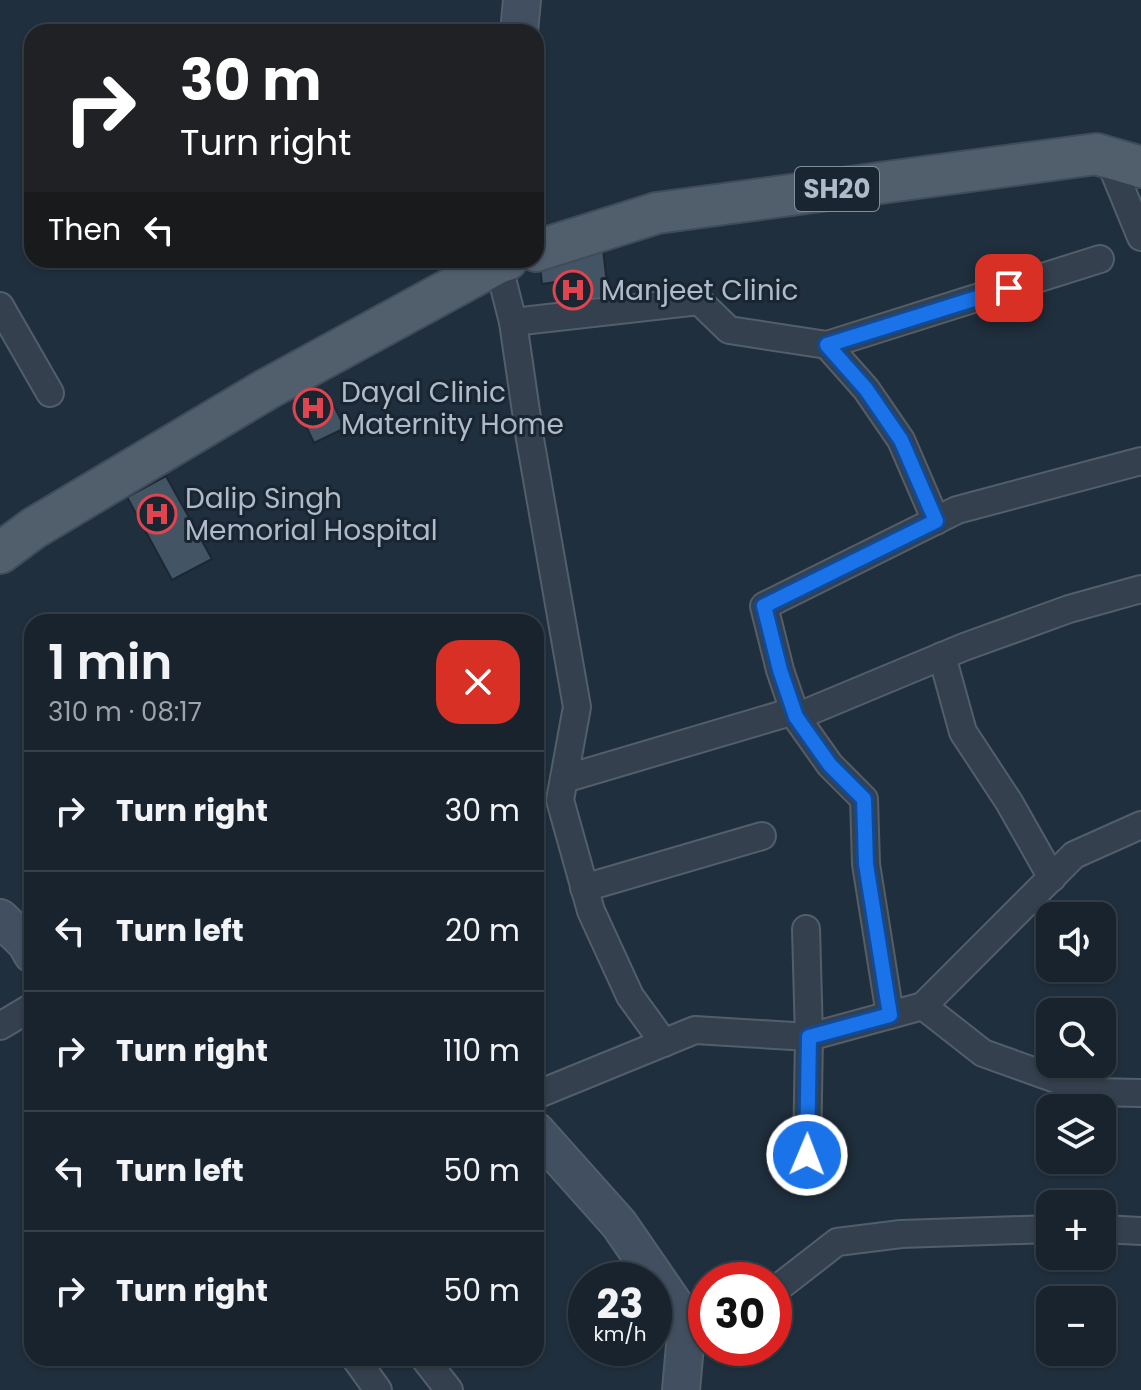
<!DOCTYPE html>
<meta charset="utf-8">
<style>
body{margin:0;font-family:Poppins,sans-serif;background:#252f3a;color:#f1f3f6;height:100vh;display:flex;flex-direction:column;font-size:30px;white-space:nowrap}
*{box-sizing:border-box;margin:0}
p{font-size:26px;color:#9fa4aa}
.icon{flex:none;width:44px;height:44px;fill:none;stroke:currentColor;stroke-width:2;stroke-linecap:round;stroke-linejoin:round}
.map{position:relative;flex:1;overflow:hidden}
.sheet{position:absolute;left:24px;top:614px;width:520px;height:752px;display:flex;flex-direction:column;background:#18232e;border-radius:24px;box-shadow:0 2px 6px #0004,0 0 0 2px #36404a}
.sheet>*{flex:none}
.banner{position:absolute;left:24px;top:24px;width:520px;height:244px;border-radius:24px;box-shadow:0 2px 6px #0004,0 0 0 2px #36404a;background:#202124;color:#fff;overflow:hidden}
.buttons{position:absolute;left:1036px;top:902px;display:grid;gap:16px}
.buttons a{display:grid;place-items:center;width:80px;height:80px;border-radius:16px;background:#18232e;box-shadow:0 2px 6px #0004,0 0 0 2px #36404a;font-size:40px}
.speed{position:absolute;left:568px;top:1262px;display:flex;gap:16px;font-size:40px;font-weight:700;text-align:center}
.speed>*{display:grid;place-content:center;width:104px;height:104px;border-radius:50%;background:#18232e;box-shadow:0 2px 6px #0004,0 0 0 2px #36404a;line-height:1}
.speed small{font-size:20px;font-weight:400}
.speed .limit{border:12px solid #d22;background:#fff;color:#111}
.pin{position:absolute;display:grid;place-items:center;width:68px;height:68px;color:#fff;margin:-34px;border-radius:16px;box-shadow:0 4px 12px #0006}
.me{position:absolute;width:88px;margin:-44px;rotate:1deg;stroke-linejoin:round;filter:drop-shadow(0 0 6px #0008)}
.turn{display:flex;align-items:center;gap:28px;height:168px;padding:0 24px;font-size:36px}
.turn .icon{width:104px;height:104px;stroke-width:2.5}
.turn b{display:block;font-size:56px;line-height:68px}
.then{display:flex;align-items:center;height:76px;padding:0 24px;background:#0003;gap:16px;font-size:30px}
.round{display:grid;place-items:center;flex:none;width:84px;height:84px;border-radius:24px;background:#252f3a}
.headline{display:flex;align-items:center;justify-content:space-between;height:136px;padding:0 24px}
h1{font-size:48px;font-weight:600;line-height:60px}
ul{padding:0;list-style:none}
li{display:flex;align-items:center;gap:24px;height:120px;padding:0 24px;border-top:2px solid #36404a}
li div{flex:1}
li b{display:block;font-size:30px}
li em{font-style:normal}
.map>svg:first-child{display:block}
.building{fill:#435464;stroke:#1b2733;stroke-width:2}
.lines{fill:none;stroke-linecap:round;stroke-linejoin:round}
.street-casing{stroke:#525e6a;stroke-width:30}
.secondary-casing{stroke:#525e6a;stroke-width:40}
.primary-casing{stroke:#404c59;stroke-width:44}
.street{stroke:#34404d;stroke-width:26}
.secondary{stroke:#414f60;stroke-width:36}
.primary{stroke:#515f6d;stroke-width:40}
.route-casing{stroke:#114b97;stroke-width:20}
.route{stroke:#1a73e8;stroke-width:14}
.labels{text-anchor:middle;stroke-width:6;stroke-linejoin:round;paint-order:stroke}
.shield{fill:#192531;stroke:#828e9b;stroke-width:2}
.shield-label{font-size:26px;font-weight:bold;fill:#afbbc9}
.poi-label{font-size:28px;fill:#afbbc9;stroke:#192531;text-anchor:start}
</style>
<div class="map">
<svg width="1141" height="1390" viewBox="0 0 1141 1390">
<rect width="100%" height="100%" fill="#202f3d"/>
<g class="building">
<polygon points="603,249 609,301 567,306 563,281 542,284 539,257"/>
<polygon points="326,390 345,428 314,443 296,405"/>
<polygon points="166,476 212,559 172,580 127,497"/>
</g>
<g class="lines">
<defs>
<g id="street">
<polyline points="1108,157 1141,237"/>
<polyline points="498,263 513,322 530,439 577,707 560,800 591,911 630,996 664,1043"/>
<polyline points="0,306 50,393"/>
<polyline points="513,322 699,301 729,330 827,345 866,389 901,440 936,521"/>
<polyline points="827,345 1100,259"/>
<polyline points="942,656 963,732 1009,802 1052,878"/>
<polyline points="796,717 964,647 1069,609 1141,589"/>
<polyline points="564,779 794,711"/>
<polyline points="584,888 762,836"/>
<polyline points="806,929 809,1037 807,1155"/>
<polyline points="923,1006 983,1053 1092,1092 1141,1093"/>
<polyline points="890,1015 866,864 864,799 830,765 796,717 780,670 764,606 957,510 1141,461"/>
<polyline points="0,1026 32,1007"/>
<polyline points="536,1095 695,1030 809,1037 923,1006 1074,855 1141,825"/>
<polyline points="1102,1229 1141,1231"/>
<polyline points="774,1291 837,1242 901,1234 1050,1229"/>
<polyline points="355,1358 378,1390"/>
<polyline points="424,1358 449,1390"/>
</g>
<g id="secondary">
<polyline points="519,32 522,0"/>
<polyline points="0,918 26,943 32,954"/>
<polyline points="536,1131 619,1224 687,1323 681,1390"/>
</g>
<g id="primary">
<polyline points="536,251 657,213 1096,154 1141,167"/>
<polyline points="0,553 34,528 267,389 498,263 507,260"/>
</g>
</defs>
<use href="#street" class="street-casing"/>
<use href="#secondary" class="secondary-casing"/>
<use href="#primary" class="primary-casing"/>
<use href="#street" class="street"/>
<use href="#secondary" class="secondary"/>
<use href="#primary" class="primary"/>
</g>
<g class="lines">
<defs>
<polyline id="route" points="807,1155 809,1037 890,1015 866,864 864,799 830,765 796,717 780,670 764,606 936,521 901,440 866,389 827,345 1009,288"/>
</defs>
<use href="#route" class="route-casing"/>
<use href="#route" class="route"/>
</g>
<defs>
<symbol id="hospital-ring" viewBox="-11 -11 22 22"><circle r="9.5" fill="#192531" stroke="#e0444e" stroke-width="1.5"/><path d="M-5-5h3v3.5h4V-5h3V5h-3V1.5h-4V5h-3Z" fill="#e0444e"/></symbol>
</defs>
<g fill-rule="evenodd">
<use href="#hospital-ring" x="551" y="268" width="44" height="44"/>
<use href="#hospital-ring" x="291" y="386" width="44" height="44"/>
<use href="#hospital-ring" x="135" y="492" width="44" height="44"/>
</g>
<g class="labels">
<rect class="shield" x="795" y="167" width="84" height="44" rx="6"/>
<g class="shield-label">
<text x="837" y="198">SH20</text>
</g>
<g class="poi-label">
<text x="601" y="300">Manjeet Clinic</text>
<text x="341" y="402">Dayal Clinic<tspan x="341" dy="32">Maternity Home</tspan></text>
<text x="185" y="508">Dalip Singh<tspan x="185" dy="32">Memorial Hospital</tspan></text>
</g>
</g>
</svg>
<div class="buttons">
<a><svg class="icon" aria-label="sound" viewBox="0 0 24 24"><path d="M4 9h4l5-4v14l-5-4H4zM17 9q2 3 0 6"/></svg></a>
<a><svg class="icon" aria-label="search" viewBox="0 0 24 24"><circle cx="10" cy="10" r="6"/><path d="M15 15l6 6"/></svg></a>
<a><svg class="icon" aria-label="layers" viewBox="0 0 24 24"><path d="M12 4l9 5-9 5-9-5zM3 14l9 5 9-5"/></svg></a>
<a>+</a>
<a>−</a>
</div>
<div class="speed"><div>23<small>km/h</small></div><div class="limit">30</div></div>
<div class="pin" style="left:1009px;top:288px;background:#d93025"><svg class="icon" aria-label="arrive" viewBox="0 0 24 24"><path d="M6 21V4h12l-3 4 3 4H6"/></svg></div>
<svg class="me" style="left:807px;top:1155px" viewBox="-20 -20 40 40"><circle r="17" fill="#1a73e8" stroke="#fff" stroke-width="3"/><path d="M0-11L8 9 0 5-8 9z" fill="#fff"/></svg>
<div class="banner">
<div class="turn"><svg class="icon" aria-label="right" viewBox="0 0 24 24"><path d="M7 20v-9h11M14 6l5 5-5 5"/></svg><div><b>30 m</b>Turn right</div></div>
<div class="then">Then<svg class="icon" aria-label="left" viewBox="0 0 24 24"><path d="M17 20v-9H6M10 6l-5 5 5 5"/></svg></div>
</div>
<section class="sheet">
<div class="headline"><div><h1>1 min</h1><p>310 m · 08:17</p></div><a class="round" style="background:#d93025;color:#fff"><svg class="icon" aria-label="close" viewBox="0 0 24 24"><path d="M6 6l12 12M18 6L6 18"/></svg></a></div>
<ul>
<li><svg class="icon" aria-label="right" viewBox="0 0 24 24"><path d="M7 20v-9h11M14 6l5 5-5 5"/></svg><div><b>Turn right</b></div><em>30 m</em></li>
<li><svg class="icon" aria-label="left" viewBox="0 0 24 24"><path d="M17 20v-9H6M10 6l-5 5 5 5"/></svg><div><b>Turn left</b></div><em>20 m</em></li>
<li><svg class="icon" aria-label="right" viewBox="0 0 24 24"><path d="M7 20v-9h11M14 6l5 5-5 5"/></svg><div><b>Turn right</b></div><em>110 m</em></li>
<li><svg class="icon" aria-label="left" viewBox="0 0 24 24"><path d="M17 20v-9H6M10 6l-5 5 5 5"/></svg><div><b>Turn left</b></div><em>50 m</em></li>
<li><svg class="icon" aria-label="right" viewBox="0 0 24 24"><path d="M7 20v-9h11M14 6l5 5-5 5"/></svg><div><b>Turn right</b></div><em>50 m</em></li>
</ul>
</section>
</div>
